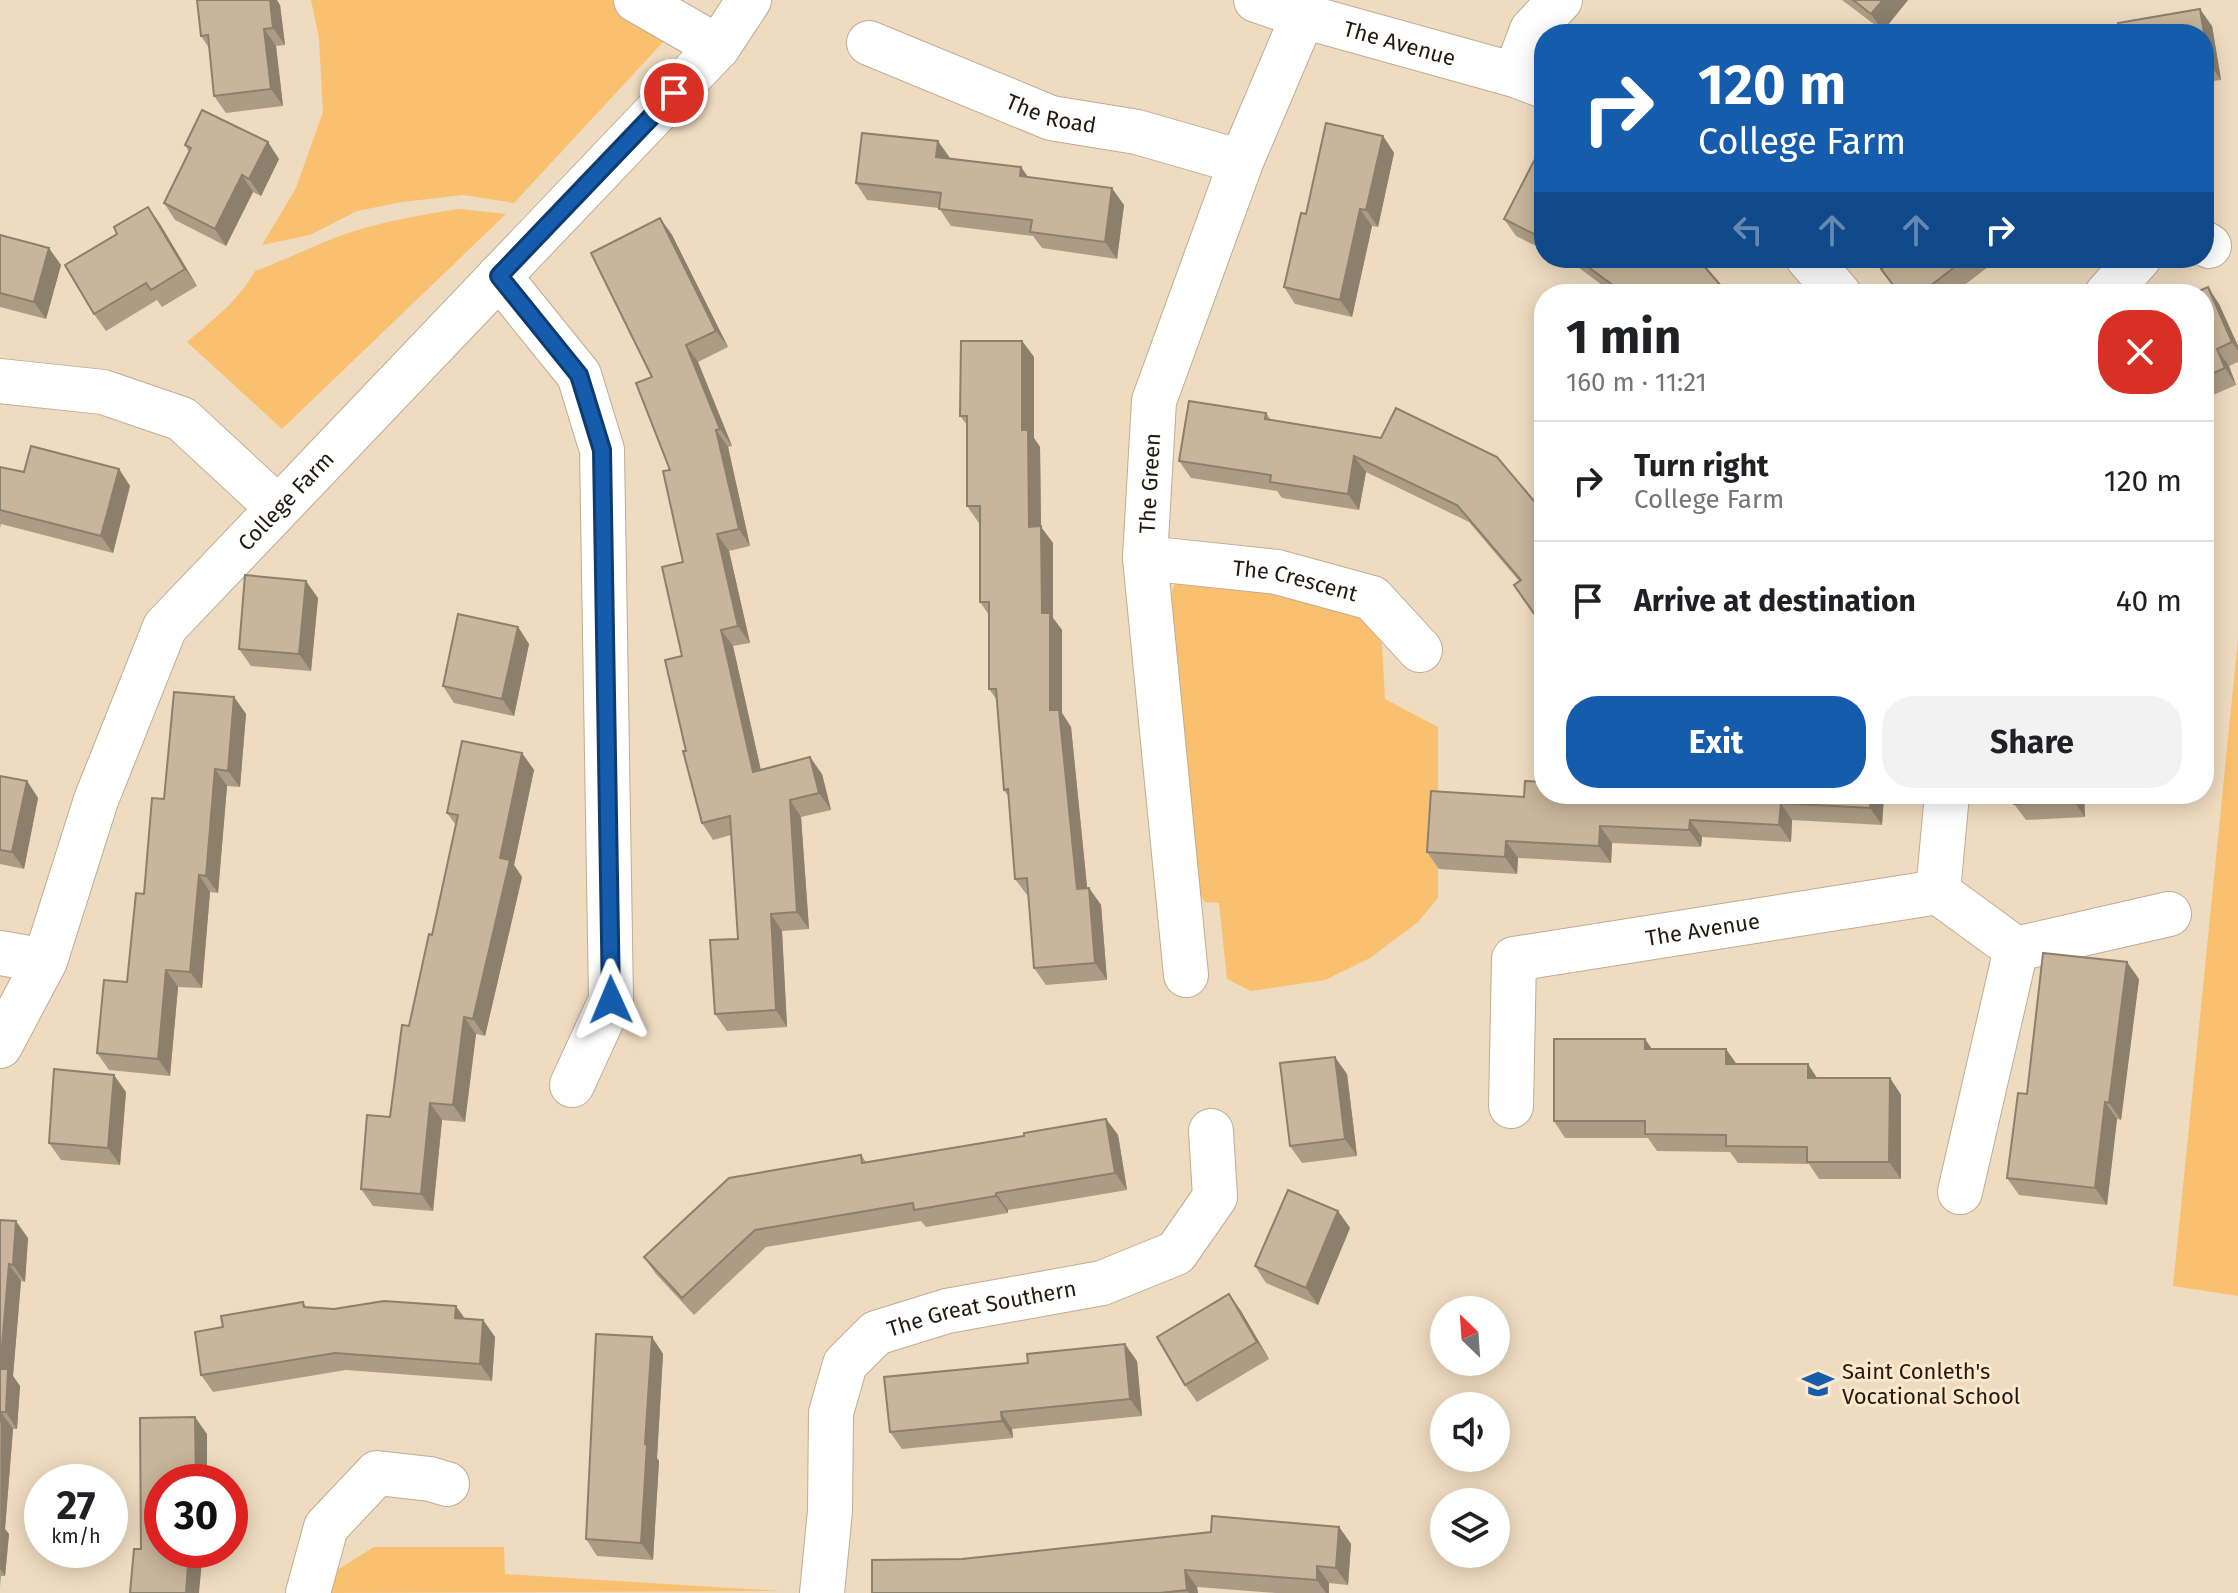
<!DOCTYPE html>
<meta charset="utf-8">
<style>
body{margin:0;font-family:"Fira Sans",sans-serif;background:#f2f2f2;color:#202124;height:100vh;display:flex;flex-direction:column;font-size:30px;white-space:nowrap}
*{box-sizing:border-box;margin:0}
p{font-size:26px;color:#757577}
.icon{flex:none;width:44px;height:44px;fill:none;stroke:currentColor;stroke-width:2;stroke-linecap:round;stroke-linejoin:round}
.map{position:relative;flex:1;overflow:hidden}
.details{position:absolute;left:1534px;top:284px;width:680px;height:520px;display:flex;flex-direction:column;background:#fff;border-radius:32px;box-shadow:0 4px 20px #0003}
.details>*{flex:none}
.guide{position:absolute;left:1534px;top:24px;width:680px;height:244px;border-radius:32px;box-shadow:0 4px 20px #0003;background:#155cac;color:#fff;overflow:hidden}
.needle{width:52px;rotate:335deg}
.controls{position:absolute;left:1430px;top:1296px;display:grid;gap:16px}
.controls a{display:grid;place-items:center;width:80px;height:80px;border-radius:50%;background:#fff;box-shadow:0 4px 20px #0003;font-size:40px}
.speed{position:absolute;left:24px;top:1464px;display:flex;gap:16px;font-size:40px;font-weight:700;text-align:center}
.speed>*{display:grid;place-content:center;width:104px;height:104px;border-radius:50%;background:#fff;box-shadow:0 4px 20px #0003;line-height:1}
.speed small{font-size:20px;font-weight:400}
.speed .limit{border:12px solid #d22;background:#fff;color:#111}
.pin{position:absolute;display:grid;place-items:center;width:68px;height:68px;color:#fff;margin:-34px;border:4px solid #fff;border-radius:50%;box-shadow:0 2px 8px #0007}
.me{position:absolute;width:88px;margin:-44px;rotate:359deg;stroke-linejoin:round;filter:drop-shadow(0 0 6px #0008)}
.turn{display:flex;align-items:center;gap:28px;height:168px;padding:0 32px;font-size:36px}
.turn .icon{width:104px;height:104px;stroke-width:2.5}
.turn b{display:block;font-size:56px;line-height:68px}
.lanes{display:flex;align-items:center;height:76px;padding:0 32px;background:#0003;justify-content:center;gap:40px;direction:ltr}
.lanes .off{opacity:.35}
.round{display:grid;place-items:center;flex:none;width:84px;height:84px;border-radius:32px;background:#f2f2f2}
.overview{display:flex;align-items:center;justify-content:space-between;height:136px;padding:0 32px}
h1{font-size:48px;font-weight:700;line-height:60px}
.action{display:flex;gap:16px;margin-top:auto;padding:16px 32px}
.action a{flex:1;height:92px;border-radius:32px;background:#155cac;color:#fff;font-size:32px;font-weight:700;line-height:92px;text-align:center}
.action a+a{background:#f2f2f2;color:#202124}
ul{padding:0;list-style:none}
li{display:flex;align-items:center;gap:24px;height:120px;padding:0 32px;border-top:2px solid #e0e0e0}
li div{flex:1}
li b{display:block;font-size:30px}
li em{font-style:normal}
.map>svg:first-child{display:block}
.green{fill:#f9c06f}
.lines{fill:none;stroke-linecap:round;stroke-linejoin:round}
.minor-casing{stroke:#bfac92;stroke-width:46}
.minor{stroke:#fff;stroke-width:44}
.wall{fill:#ac9c85}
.shaded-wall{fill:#8c7f6c}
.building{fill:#c8b59b;stroke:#8c7f6c;stroke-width:2}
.route-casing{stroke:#0e3c70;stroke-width:20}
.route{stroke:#155cac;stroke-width:14}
.labels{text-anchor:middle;stroke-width:6;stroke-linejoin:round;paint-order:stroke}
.street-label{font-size:22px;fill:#221a11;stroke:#fce8cd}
.poi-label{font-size:22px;fill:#221a11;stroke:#fce8cd;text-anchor:start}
</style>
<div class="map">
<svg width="2238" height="1593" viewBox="0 0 2238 1593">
<rect width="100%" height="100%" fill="#efdbc0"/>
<g class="green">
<polygon points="311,0 612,0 664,41 514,203 463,195 402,202 357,211 310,235 262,245 296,188 323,112 319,38"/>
<path d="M459,209L506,214L282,429L187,342C212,321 239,300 255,271C285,260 313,246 342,235C380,222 419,215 459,209Z"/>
<polygon points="1197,582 1353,607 1381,628 1385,699 1438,727 1438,898 1418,922 1370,958 1325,980 1251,991 1227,979 1219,903 1205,902 1194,888 1166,607 1175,584"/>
<polygon points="2238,639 2238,1296 2173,1286"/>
<polygon points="374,1547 504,1547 505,1574 781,1591 330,1593 337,1570"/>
</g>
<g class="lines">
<defs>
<g id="minor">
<polyline points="636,0 718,47"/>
<path id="s1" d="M1256,0L1303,16L1515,75L1544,86"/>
<path id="s2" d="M869,43L1051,118L1137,132L1241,162"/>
<polyline points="1515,75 1532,30 1560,0"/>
<polyline points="2204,243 2209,246"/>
<polyline points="1808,258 1839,294"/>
<polyline points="499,276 579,375 602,450 611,1000 572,1085"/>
<polyline points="2107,294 2139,258"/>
<polyline points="0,381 103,392 182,419 278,508"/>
<path id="s3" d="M1145,558L1277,572L1372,598L1420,650"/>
<polyline points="1938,892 2016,949 1960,1192"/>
<polyline points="2016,949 2169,914"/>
<polyline points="0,953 45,961"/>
<path id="s4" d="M1186,975L1145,558L1154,401L1241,162L1303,16"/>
<path id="s5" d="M0,1046L45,961L96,800L165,627L718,47L749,0"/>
<path id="s6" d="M1511,1106L1514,959L1938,892L1947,794"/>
<polyline points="308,1593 326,1527 377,1473 430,1479 447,1484"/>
<path id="s7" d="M822,1593L830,1511L831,1413L845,1364L876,1333L947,1311L1102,1283L1176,1253L1215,1197L1211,1131"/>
</g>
</defs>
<use href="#minor" class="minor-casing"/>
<use href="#minor" class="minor"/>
</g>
<g class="wall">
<polygon points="1842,0 1908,0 1883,31"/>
<polygon points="280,5 285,45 276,46 283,106 226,113 214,96 209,48 201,36"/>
<polygon points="2212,26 2221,80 2204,82 2204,34"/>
<polygon points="1383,136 1394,153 1378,227 1372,226 1352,317 1295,304 1284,287 1306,214"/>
<polygon points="185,145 279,159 261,196 253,192 226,246 175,220 164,203 189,152"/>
<polygon points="950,158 1124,205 1117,259 1042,248 1033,236 951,226 939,208 867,200 856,183"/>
<polygon points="1544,161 1544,250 1516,236 1504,219"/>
<polygon points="148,207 160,224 197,286 162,307 157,300 106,331 94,314 117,234"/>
<polygon points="660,218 672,235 728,347 698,362 732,446 728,447 750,546 729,551 750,643 733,646 761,770 822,774 831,810 801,817 809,929 782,931 787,1027 727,1031 715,1014 738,939 731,835 713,840 702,823 686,751 682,656 683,562 670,470 652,377"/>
<polygon points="0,235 61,265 46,319 0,307"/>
<polygon points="1560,258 1694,258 1728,294 1614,294 1578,267"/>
<polygon points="1895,258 1989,258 1993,263 1953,294 1899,294 1881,269"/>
<polygon points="2204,294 2219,304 2238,346 2238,362 2229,366 2236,385 2204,399"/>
<polygon points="1022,341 1034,357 1034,438 1040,447 1041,527 1053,543 1053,618 1062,630 1062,713 1071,727 1087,888 1089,888 1101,905 1107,980 1046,985 1034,968 1028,895 1027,895 1015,879 1008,796 1004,790 997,700 989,689 989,615 980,602 979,523 967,506 967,425 960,416"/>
<polygon points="1266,413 1271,420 1497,457 1544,628 1519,581 1469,522 1366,472 1359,510 1282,498 1277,491 1191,478 1179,461"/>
<polygon points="0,467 24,472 119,469 130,486 113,553 1,524 0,528"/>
<polygon points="318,598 311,671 251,666 239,649"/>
<polygon points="518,627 529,644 514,716 454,703 443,686"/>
<polygon points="234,697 246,714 240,787 227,786 218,893 210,892 202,988 178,987 170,1076 109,1070 97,1053 127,982 144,894 164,799"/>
<polygon points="522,753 534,770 514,865 522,877 485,1036 476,1034 465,1122 442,1120 433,1211 373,1206 361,1189 390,1117 409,1026 432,935 456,825 447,813"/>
<polygon points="0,776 27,781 38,798 24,869 0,864"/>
<polygon points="1544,794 1884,794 1882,825 1792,820 1791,842 1702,837 1701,847 1612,843 1611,863 1518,858 1517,874 1439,869 1427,852 1524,797"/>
<polygon points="2014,794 2084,794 2085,817 2026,820 2014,804"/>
<polygon points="2139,979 2121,1120 2117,1119 2107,1205 2019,1195 2007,1178 2027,1094"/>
<polygon points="1652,1049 1817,1078 1890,1078 1901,1095 1901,1179 1819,1179 1809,1164 1738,1163 1730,1152 1657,1151 1648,1138 1565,1138 1554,1121"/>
<polygon points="1347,1074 1357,1156 1302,1163 1290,1146"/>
<polygon points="126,1092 120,1165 61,1160 49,1143"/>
<polygon points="1106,1119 1118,1135 1127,1190 1008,1210 1008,1213 926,1227 921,1221 766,1247 694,1315 656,1274 644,1257 861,1155 866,1162 1024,1136"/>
<polygon points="1338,1211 1350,1228 1318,1305 1266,1283 1255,1266"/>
<polygon points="0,1220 28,1238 25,1282 21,1281 13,1376 20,1386 17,1429 13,1429 5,1529 9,1534 5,1576 1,1576 0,1587"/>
<polygon points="1229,1294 1241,1311 1269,1359 1197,1402 1185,1385"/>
<polygon points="303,1302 306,1307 483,1320 495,1337 492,1381 346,1370 213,1392 201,1375 223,1327"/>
<polygon points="652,1337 663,1354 657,1458 659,1461 653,1560 597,1556 586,1539"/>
<polygon points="1137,1361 1142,1416 1012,1429 1013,1438 902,1449 890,1432"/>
<polygon points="1339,1527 1351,1544 1348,1585 1329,1583 1329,1593 1276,1593 1197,1587 1198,1593 872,1593 962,1559"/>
</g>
<g class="shaded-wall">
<polygon points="270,0 277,0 280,5 285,45 273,28"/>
<polygon points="1883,0 1908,0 1883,31 1871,14"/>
<polygon points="2200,9 2212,26 2221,80 2209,63"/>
<polygon points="264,29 276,46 283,106 271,89"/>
<polygon points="1383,136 1394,153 1378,227 1366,210"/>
<polygon points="938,141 950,158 948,174 936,157"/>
<polygon points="268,142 279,159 261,196 249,179"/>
<polygon points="1021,167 1033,184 1020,176"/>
<polygon points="242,175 253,192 226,246 215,229"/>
<polygon points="1112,188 1124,205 1117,259 1105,242"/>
<polygon points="148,207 160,224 197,286 185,269"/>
<polygon points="1360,209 1372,226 1352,317 1340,300"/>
<polygon points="660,218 672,235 728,347 716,331"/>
<polygon points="49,248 61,265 46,319 34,302"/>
<polygon points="2208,287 2219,304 2238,346 2238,351 2232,342"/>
<polygon points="1022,341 1034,357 1034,438 1040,447 1041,527 1053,543 1053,618 1062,630 1062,713 1071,727 1089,906 1077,889 1050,710 1042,613 1029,527 1022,430"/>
<polygon points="686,345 698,362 732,446 720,429"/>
<polygon points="2217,349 2229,366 2236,385 2225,368"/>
<polygon points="716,430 728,447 750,546 739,529"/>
<polygon points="1354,456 1366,472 1359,510 1348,494"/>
<polygon points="119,469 130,486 113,553 101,536"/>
<polygon points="717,534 729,551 750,643 738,626"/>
<polygon points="306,581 318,598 311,671 299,654"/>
<polygon points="518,627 529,644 514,716 502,699"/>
<polygon points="721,630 733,646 765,789 753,772"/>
<polygon points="234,697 246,714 240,787 228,771"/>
<polygon points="522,753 534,770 514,865 522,877 485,1036 473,1019 500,858"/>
<polygon points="810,757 822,774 831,810 819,793"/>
<polygon points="215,769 227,786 218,893 206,876"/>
<polygon points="27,781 38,798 24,869 12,852"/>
<polygon points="1871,794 1884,794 1882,825 1870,808"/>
<polygon points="2073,794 2084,794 2085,817 2073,800"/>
<polygon points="790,800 801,817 809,929 797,912"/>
<polygon points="1781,803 1792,820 1791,842 1779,825"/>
<polygon points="1690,820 1702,837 1701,847 1689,830"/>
<polygon points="1600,826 1612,843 1611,863 1599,846"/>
<polygon points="1506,841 1518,858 1517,874 1505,857"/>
<polygon points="199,875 210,892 202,988 190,972"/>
<polygon points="1089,888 1101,905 1107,980 1095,963"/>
<polygon points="771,914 782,931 787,1027 776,1010"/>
<polygon points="2127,962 2139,979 2121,1120 2109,1103"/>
<polygon points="166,970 178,987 170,1076 158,1059"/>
<polygon points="464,1017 476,1034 465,1122 453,1105"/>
<polygon points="1645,1039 1657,1056 1645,1049"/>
<polygon points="1726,1049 1738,1066 1726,1064"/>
<polygon points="1335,1057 1347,1074 1357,1156 1345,1139"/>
<polygon points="1808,1064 1819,1081 1808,1078"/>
<polygon points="114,1075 126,1092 120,1165 108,1148"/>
<polygon points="1890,1078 1901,1095 1901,1179 1889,1162"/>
<polygon points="2105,1102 2117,1119 2107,1205 2095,1188"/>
<polygon points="430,1103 442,1120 433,1211 421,1194"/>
<polygon points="1106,1119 1118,1135 1127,1190 1115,1173"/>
<polygon points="996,1193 1008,1210 1008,1213 996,1196"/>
<polygon points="1338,1211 1350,1228 1318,1305 1306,1288"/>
<polygon points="16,1221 28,1238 25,1282 13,1265"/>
<polygon points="9,1264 21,1281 13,1376 20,1386 17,1429 6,1412 0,1369"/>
<polygon points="1229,1294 1241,1311 1269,1359 1257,1342"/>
<polygon points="456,1306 468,1323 455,1318"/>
<polygon points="483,1320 495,1337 492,1381 480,1364"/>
<polygon points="652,1337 663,1354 657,1458 659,1461 653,1560 641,1543 645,1444"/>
<polygon points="1125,1344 1137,1361 1142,1416 1130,1399"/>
<polygon points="1,1412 13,1429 5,1529 9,1534 5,1576 0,1569"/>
<polygon points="1001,1412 1012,1429 1013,1438 1002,1421"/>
<polygon points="195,1417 207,1434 207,1482 196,1482"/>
<polygon points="1339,1527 1351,1544 1348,1585 1336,1568"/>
<polygon points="189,1550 203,1550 199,1593 186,1593"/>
<polygon points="1317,1566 1329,1583 1329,1593 1326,1593 1317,1580"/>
<polygon points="1185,1570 1197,1587 1198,1593 1189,1593 1187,1590"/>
</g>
<g class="building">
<polygon points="197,0 270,0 273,28 264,29 271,89 214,96 208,35 201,36"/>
<polygon points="1853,0 1883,0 1871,14"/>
<polygon points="2200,9 2209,63 2204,64 2204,34 2120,34 2118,23"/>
<polygon points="202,110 268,142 249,179 242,175 215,229 164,203 191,148 185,145"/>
<polygon points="1326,123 1383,136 1366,210 1360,209 1340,300 1284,287 1301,213 1306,214"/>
<polygon points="862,133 938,141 936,157 1021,167 1020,176 1112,188 1105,242 1030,232 1032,220 939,209 941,193 856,183"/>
<polygon points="1536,157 1544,161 1544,239 1504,219"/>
<polygon points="148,207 185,269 151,290 146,283 94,314 65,265 117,234 114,227"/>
<polygon points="660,218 716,331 686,345 720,429 716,430 739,529 717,534 738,626 721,630 753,772 810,757 819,793 790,800 797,912 771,914 776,1010 715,1014 710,940 738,939 730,816 702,823 683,751 686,751 665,660 682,656 662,567 683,562 663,471 670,470 636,383 652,377 591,253"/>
<polygon points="0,235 49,248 34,302 0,293"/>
<polygon points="1576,258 1694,258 1704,266 1728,294 1625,294"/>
<polygon points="1895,258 1966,258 1920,294 1900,294 1881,269"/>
<polygon points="2208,287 2232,342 2217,349 2225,368 2204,377 2204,294 2192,294"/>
<polygon points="961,341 1022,341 1022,430 1028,430 1029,527 1041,526 1042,613 1050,613 1050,710 1059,710 1077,889 1089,888 1095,963 1034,968 1027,878 1015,879 1008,789 1004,790 996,689 989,689 989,602 980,602 980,506 967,506 967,416 960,416"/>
<polygon points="1189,401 1266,413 1265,419 1381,438 1396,408 1497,457 1544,513 1544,628 1514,585 1521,580 1457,505 1354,456 1348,494 1270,482 1271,475 1179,461"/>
<polygon points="31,446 119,469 101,536 0,510 0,467 24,472"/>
<polygon points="245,575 306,581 299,654 239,649"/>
<polygon points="458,614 518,627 502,699 443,686"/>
<polygon points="174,692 234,697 228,771 215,769 206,876 199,875 190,972 166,970 158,1059 97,1053 104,980 127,982 136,893 144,894 152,798 164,799"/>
<polygon points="462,741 522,753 500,858 510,860 473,1019 464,1017 453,1105 430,1103 421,1194 361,1189 367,1115 390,1117 402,1025 409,1026 429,934 432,935 458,815 447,813"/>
<polygon points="0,776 27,781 12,852 0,850"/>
<polygon points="1525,781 1544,782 1544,794 1871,794 1870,808 1781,803 1779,825 1690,820 1689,830 1600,826 1599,846 1506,841 1505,857 1427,852 1431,791 1524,797"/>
<polygon points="2014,794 2073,794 2073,800 2014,804"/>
<polygon points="2043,953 2127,962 2109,1103 2105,1102 2095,1188 2007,1178 2018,1093 2027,1094"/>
<polygon points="1554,1039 1645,1039 1645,1049 1726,1049 1726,1064 1808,1064 1808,1078 1890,1078 1889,1162 1807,1162 1807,1147 1726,1146 1726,1135 1645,1134 1645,1121 1554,1121"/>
<polygon points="1335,1057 1345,1139 1290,1146 1280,1063"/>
<polygon points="54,1069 114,1075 108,1148 49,1143"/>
<polygon points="1106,1119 1115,1173 996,1193 996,1196 914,1210 913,1203 755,1230 682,1298 644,1257 729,1178 861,1155 862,1163 1024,1136 1024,1133"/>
<polygon points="1288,1190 1338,1211 1306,1288 1255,1266"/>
<polygon points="0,1220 16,1221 13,1265 9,1264 0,1369 8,1369 6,1412 1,1412 0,1423"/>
<polygon points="1229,1294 1257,1342 1185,1385 1157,1337"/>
<polygon points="384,1301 456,1306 455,1318 483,1320 480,1364 335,1353 201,1375 195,1332 223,1327 221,1316 303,1302 304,1307 334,1309"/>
<polygon points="596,1334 652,1337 645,1444 647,1445 641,1543 586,1539"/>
<polygon points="1125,1344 1130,1399 1001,1412 1002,1421 890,1432 884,1377 1028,1363 1027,1354"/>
<polygon points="195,1417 196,1482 162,1482 162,1550 189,1550 186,1593 130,1593 134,1549 141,1549 140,1418"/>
<polygon points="1212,1516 1339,1527 1336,1568 1317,1566 1317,1580 1185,1570 1187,1590 1160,1593 872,1593 872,1560 962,1559 1211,1532"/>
</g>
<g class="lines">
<defs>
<polyline id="route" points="611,1000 602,450 579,375 499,276 674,93"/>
</defs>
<use href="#route" class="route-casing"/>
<use href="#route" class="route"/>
</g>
<defs>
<symbol id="school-bare" viewBox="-9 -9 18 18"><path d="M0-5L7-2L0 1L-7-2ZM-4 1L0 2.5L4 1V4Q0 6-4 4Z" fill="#155cac" stroke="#fce8cd" stroke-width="2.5" paint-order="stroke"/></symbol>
</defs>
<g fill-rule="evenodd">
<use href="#school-bare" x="1796" y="1362" width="44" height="44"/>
</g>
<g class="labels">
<g class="street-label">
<text dy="8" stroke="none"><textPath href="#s1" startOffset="150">The Avenue</textPath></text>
<text dy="8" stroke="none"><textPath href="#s2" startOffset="196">The Road</textPath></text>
<text dy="8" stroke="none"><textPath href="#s4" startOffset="494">The Green</textPath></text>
<text dy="8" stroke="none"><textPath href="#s5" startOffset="626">College Farm</textPath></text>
<text dy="8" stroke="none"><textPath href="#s3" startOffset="152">The Crescent</textPath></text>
<text dy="8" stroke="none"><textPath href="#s6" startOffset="338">The Avenue</textPath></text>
<text dy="8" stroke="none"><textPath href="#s7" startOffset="384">The Great Southern</textPath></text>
</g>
<g class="poi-label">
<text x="1842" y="1379">Saint Conleth's<tspan x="1842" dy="25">Vocational School</tspan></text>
</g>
</g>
</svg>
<div class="controls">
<a><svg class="needle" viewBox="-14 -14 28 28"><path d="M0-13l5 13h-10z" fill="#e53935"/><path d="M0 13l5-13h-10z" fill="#757577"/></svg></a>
<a><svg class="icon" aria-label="sound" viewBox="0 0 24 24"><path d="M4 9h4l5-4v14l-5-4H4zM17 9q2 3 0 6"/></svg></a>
<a><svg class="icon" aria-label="layers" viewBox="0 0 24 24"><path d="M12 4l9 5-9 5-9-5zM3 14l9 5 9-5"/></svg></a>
</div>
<div class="speed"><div>27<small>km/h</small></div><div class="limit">30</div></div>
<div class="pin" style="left:674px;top:93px;background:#d93025"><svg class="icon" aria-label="arrive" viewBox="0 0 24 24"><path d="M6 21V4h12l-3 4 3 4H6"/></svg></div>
<svg class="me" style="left:611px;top:1000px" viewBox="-20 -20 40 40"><path d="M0-17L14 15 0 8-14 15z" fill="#155cac" stroke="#fff" stroke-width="4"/></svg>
<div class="guide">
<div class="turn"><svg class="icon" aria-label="right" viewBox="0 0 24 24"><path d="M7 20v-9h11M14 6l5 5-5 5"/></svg><div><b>120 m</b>College Farm</div></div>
<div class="lanes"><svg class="icon off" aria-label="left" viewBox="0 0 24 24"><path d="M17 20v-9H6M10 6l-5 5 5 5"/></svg><svg class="icon off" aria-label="ahead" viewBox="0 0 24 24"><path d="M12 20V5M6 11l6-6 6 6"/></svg><svg class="icon off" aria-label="ahead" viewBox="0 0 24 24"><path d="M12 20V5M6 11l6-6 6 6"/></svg><svg class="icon" aria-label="right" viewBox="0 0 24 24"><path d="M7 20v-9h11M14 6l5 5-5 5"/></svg></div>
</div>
<section class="details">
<div class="overview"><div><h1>1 min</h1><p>160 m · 11:21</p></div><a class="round" style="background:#d93025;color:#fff"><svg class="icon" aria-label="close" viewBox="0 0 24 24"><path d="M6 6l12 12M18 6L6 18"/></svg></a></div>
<ul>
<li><svg class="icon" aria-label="right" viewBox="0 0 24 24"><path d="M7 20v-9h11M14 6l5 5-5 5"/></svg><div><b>Turn right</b><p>College Farm</p></div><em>120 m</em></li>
<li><svg class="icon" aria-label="arrive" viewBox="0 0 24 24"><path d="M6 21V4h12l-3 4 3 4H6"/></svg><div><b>Arrive at destination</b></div><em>40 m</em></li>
</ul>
<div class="action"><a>Exit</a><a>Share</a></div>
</section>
</div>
